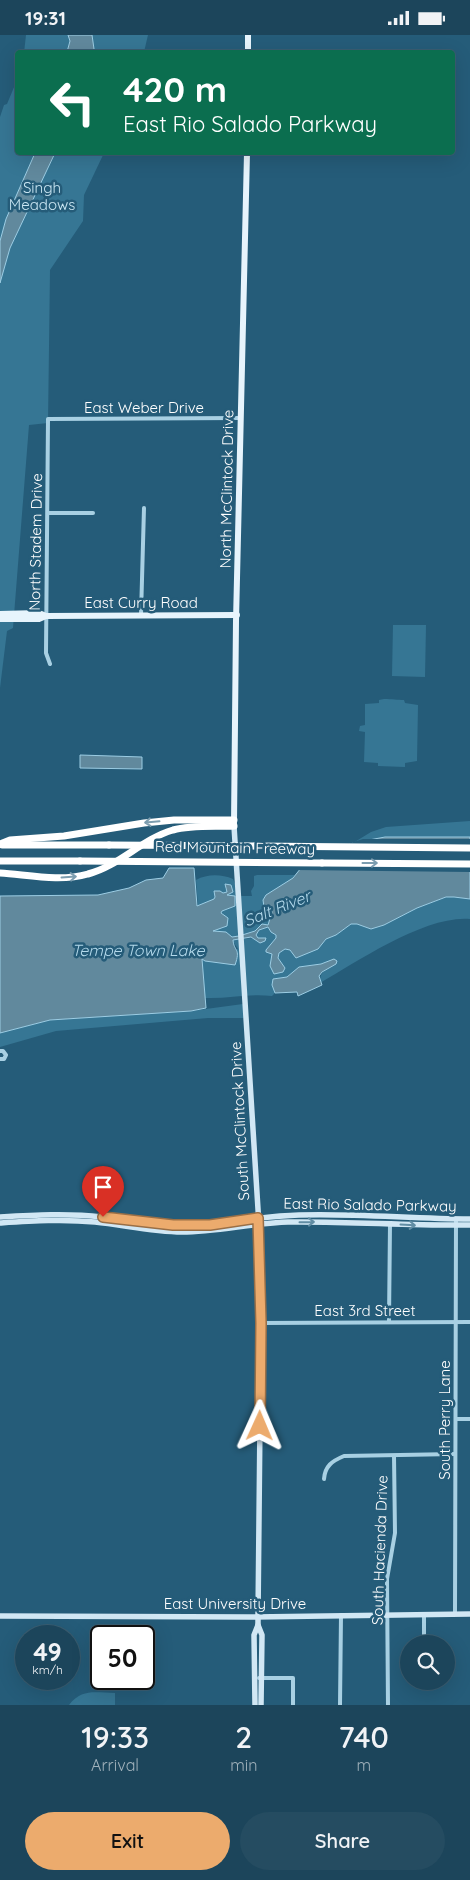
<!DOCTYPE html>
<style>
body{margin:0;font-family:Quicksand,sans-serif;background:#254c61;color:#f1f3f6;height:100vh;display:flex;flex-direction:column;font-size:19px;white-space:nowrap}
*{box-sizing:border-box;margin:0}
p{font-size:16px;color:#a0b1bb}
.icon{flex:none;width:28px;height:28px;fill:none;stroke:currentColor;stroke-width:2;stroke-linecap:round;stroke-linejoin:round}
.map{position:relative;height:1670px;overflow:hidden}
.panel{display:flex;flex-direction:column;background:#1c455b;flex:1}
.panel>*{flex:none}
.top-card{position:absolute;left:15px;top:15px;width:440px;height:105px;border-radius:5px;box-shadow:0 5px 20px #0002,0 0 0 1px #3a5d71;background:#0b6e4f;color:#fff;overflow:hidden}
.fabs{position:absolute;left:400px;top:1600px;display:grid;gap:10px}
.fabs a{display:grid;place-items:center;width:55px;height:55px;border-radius:50%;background:#1c455b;box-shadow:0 5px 20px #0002,0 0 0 1px #3a5d71;font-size:25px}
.speed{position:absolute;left:15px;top:1590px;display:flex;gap:10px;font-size:25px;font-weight:700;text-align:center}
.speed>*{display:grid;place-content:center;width:65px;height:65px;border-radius:50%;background:#1c455b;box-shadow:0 5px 20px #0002,0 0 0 1px #3a5d71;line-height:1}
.speed small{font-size:12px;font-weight:400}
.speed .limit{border:2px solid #111;border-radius:8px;background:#fff;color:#111}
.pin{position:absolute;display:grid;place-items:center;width:42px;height:42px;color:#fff;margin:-51px -21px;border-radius:50% 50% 50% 0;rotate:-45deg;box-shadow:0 0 5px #0007}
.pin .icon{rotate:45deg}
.me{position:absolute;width:55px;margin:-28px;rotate:1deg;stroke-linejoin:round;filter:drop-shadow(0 0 4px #0008)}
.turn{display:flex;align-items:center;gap:18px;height:105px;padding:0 25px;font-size:22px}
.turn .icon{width:65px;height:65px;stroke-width:2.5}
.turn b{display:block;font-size:35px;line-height:42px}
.eta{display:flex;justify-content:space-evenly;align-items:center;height:85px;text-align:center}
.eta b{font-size:30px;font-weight:600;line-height:35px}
.primary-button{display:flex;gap:10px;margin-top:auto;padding:10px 25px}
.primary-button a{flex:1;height:58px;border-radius:30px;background:#ecab6d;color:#111;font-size:20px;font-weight:600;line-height:58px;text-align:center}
.primary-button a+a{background:#254c61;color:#f1f3f6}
.status{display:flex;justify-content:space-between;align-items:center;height:35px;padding:0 25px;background:#1c455b;direction:ltr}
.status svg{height:14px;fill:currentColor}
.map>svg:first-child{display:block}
.green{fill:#367694}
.water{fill:#61899d;stroke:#9ccde4}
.pier{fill:#255c79}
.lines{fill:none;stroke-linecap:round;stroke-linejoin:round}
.minor{stroke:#a8d0e3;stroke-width:4}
.secondary{stroke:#d1e7f4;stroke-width:5.5}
.primary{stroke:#e7f4fc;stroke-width:6}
.motorway{stroke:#fff;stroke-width:7}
.motorway-bridge{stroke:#fff;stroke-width:7}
.oneway{stroke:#7c9daf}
.oneway2{stroke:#618da4}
.route-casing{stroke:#996f47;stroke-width:12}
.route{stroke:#ecab6d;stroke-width:9}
.labels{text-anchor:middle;stroke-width:5;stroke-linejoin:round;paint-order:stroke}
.park-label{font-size:15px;fill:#cae6f3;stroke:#255c79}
.street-label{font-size:15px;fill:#fff;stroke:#255c79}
.water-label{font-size:16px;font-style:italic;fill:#b3d9eb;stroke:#255c79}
</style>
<div class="status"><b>19:31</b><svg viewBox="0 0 49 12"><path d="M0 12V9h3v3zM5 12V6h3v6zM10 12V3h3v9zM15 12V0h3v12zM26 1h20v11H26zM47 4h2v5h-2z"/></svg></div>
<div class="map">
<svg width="470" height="1670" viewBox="0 0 470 1670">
<rect width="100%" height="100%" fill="#255c79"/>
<g class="green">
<polygon points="26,0 148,0 144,17 24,18"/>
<polygon points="17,45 18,118 104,118 84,160 83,186 50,235 48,388 29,390 13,593 7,596 0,653 0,82 4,70 7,69"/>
<polygon points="393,590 426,590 425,642 392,641"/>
<path d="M384,664C392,664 397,665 404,665L405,668L418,670L417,726L405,728V732L378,731V728L364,727L365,697L359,696L360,691L365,690V669L379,668V665Z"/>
<polygon points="470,786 470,802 385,802 353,808 371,797 386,792"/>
<path d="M257,840H295L269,871L272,877L268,890L260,891L255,896L239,901L232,902L226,897H214V894L224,893L222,876L235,871L227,860L230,859L231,850L225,853L227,855V857L215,860L214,864L198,871L196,845C207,839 221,839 233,844L240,861H252L251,856L254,851V841Z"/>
<path d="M447,862H454L470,864V884C426,880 358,926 320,948C319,936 327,934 336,929L334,925L321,929L299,932L287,942L273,944L272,950L275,958L272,961C249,958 228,964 205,963L202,923L205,926L238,914L234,908L233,905C244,903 254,904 264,902L258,903L256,900L259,895L268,892L276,900V903L266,915L272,918L273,921L285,933L278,923L279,918L285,914H318L326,904L336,900L351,889H357L371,894L384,890L417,873Z"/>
<polygon points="243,969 244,983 208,983 56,996 0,1012 0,998 50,985 191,976"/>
<path d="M115,1658V1670H69C82,1653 96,1658 115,1658Z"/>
</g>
<g class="water">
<polygon points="68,0 92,0 94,14 92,17 67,17 70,6"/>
<polygon points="35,118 55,118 10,213 0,248 0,206 6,184"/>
<polygon points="80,720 142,722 142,734 80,733"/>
<path d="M385,802H470V864L454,862H446L417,873L384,890L371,894L357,889H351L336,900L326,904L318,914L296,923L290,915L285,914L279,918L278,923L285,933L283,937L274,939L270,931L272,919L266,917V915L276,903V900L271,897L268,892L259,895L256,900L258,903H266L265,906L260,908L251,902L233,905C234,917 241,913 235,930L205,926L202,924L206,973L191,976L50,985L0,998V861L98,860L129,853L146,845L163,843L169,833H194L197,871L214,864L215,862L214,856H220L223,858L227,857L225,849L231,850L233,857L227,860L235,861V871L222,876L221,878L228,883L227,891L213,896L226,897L232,902L239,901L255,896L262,889L268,890L272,877L269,871L264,872L263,865L266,860L293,843L309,823L353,808Z"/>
<polygon points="334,924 337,926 336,929 322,937 319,941 322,950 298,961 297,957 275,958 272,950 273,944 287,942 299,932 321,929"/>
</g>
<polygon class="pier" points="363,804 470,804 470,837 295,835 308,821"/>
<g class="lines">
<g class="minor">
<polyline points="48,478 93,478"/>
<polyline points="141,580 144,473"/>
<polyline points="50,629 46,618 48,384 241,383"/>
<polyline points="0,1016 3,1016 6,1020 4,1024 0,1024"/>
<polyline points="389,1286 390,1189"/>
<polyline points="261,1288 470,1287"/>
<polyline points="456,1384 470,1384"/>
<path d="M324,1444C325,1431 332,1426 344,1421L455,1419"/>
<polyline points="455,1579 456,1184"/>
<polyline points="424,1580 424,1609"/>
<polyline points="259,1643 293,1643 293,1670"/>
<polyline points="340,1670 341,1580"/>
<polyline points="388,1670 387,1544 395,1498 394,1421"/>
</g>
<g class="secondary">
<polyline points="234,791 259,1190 261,1288 258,1582 258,1590 254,1600 255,1670"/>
<path d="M0,1182C34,1180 68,1178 102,1182C126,1185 150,1190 174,1191C216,1191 257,1181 299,1180C356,1178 413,1184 470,1184"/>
<path d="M0,1188C32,1186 63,1184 95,1187C124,1190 152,1197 182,1197C217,1197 252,1188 288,1187C349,1186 409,1191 470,1190"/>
<polyline points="0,1581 250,1582 470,1579"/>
<polyline points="258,1590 262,1600 261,1670"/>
</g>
<g class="primary">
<polyline points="248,18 248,0"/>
<polyline points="0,579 39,578 46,581"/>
<polyline points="0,584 39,584 46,581 237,580"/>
<polyline points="234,789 236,586 247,118"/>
</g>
<g class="motorway">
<polyline points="0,809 10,805 64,801 144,788 174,785 234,785"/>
<polyline points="2,810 109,810"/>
<polyline points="255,811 470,813"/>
<polyline points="0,826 80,826"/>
<polyline points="322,828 470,829"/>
<path d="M0,838C29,840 60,847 88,839C119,831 142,804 173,795C192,790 214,792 234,791"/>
</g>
<g class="motorway-bridge">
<polyline points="109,810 255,811"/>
<polyline points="80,826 322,828"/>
</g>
</g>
<defs><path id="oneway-shaft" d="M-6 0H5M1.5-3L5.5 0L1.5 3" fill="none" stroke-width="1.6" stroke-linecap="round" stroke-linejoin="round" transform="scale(1.25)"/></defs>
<g class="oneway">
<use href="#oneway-shaft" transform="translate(152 787) rotate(175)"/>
<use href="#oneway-shaft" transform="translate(370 828)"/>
<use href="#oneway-shaft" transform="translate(69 842) rotate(-4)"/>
</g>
<g class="oneway2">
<use href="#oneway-shaft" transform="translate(307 1187) rotate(-1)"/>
<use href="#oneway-shaft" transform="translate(408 1190) rotate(3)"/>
</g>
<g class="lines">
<defs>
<polyline id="route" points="103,1182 173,1190 210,1190 258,1183 261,1288 260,1391"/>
</defs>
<use href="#route" class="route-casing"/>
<use href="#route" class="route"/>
</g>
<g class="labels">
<g class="park-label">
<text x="42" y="158">Singh<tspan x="42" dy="17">Meadows</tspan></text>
</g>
<g class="street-label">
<text x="144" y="378">East Weber Drive</text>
<text transform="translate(227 454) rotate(-89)" y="5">North McClintock Drive</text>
<text transform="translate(36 507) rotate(-89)" y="5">North Stadem Drive</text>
<text x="141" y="573">East Curry Road</text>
<text transform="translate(235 813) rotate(1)" y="5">Red Mountain Freeway</text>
<text transform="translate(240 1086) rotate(-93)" y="5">South McClintock Drive</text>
<text transform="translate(370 1170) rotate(1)" y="5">East Rio Salado Parkway</text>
<text x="365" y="1281">East 3rd Street</text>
<text transform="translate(445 1385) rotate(-90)" y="5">South Perry Lane</text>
<text transform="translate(380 1515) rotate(-88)" y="5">South Hacienda Drive</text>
<text x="235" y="1574">East University Drive</text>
</g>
<g class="water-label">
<text transform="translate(277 873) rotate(-22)" y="6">Salt River</text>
<text x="138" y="921">Tempe Town Lake</text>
</g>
</g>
</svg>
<div class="fabs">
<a><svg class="icon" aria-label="search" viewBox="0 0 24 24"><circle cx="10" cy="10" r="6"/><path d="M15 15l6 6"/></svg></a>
</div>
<div class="speed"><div>49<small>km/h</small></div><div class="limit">50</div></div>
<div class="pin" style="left:103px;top:1182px;background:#d93025"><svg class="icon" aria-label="arrive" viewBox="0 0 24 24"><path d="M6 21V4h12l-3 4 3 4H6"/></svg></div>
<svg class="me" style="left:260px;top:1391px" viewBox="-20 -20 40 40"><path d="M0-17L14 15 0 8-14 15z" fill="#ecab6d" stroke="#fff" stroke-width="4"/></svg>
<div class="top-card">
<div class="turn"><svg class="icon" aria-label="left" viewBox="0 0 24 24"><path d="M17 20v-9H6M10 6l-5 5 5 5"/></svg><div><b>420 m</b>East Rio Salado Parkway</div></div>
</div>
</div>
<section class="panel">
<div class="eta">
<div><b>19:33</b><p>Arrival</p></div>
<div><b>2</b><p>min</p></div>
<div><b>740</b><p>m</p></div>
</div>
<div class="primary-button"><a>Exit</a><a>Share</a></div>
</section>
